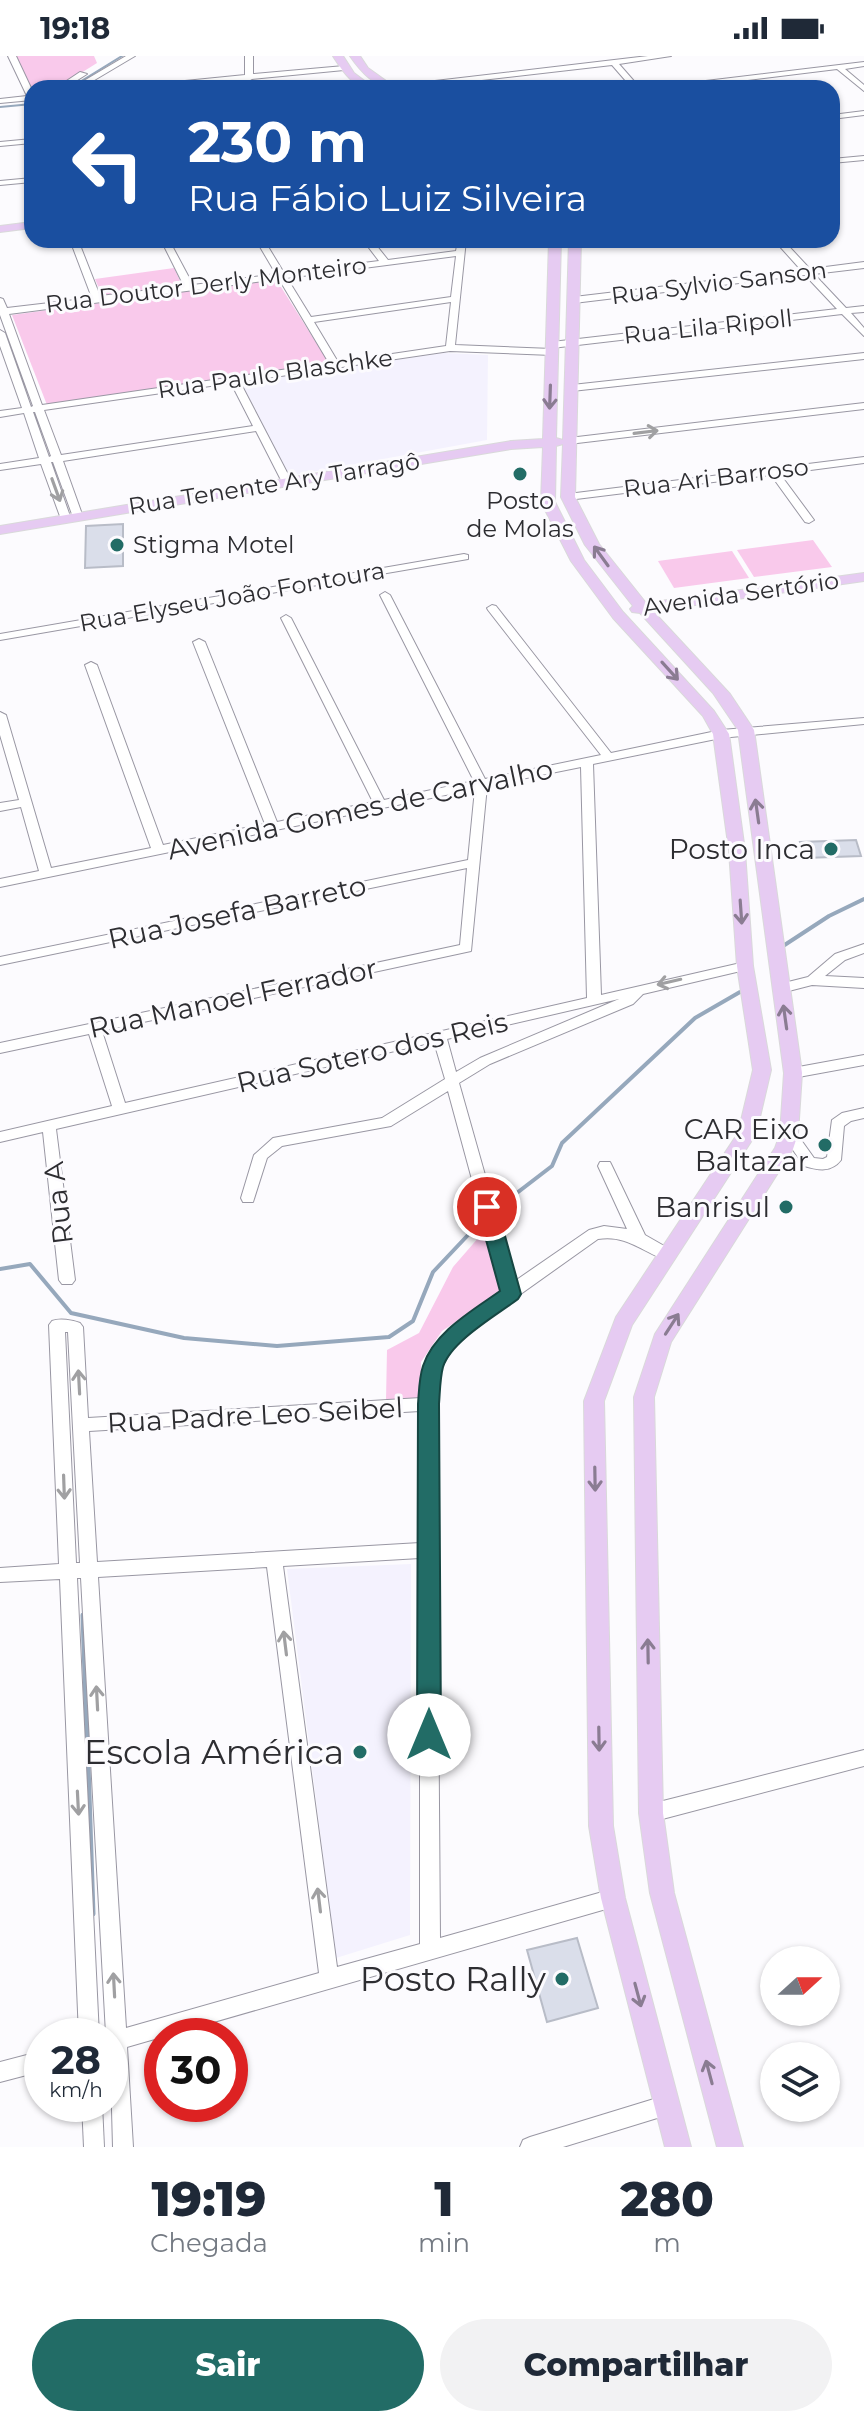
<!DOCTYPE html>
<html lang="pt">
<meta charset="utf-8">
<style>
body{margin:0;font-family:Montserrat,sans-serif;background:#f2f2f3;color:#1f2937;height:100vh;display:flex;flex-direction:column;font-size:30px;white-space:nowrap}
*{box-sizing:border-box;margin:0}
p{font-size:26px;color:#747a83}
.icon{flex:none;width:44px;height:44px;fill:none;stroke:currentColor;stroke-width:2;stroke-linecap:round;stroke-linejoin:round}
.map{position:relative;height:2091px;overflow:hidden}
.drawer{display:flex;flex-direction:column;background:#fff;flex:1}
.drawer>*{flex:none}
.top-card{position:absolute;left:24px;top:24px;width:816px;height:168px;border-radius:24px;box-shadow:0 2px 6px #0004;background:#1a4fa0;color:#fff;overflow:hidden}
.needle{width:52px;rotate:69deg}
.fabs{position:absolute;left:760px;top:1890px;display:grid;gap:16px}
.fabs a{display:grid;place-items:center;width:80px;height:80px;border-radius:50%;background:#fff;box-shadow:0 2px 6px #0004;font-size:40px}
.speed{position:absolute;left:24px;top:1962px;display:flex;gap:16px;font-size:40px;font-weight:700;text-align:center}
.speed>*{display:grid;place-content:center;width:104px;height:104px;border-radius:50%;background:#fff;box-shadow:0 2px 6px #0004;line-height:1}
.speed small{font-size:20px;font-weight:400}
.speed .limit{border:12px solid #d22;background:#fff;color:#111}
.pin{position:absolute;display:grid;place-items:center;width:68px;height:68px;color:#fff;margin:-34px;border:4px solid #fff;border-radius:50%;box-shadow:0 2px 8px #0007}
.me{position:absolute;width:88px;margin:-44px;rotate:0deg;stroke-linejoin:round;filter:drop-shadow(0 0 6px #0008)}
.turn{display:flex;align-items:center;gap:28px;height:168px;padding:0 32px;font-size:36px}
.turn .icon{width:104px;height:104px;stroke-width:2.5}
.turn b{display:block;font-size:56px;line-height:68px}
.eta{display:flex;justify-content:space-evenly;align-items:center;height:136px;text-align:center}
.eta b{font-size:48px;font-weight:800;line-height:56px}
.primary-button{display:flex;gap:16px;margin-top:auto;padding:16px 32px}
.primary-button a{flex:1;height:92px;border-radius:48px;background:#226c66;color:#fff;font-size:32px;font-weight:800;line-height:92px;text-align:center}
.primary-button a+a{background:#f2f2f3;color:#1f2937}
.status{display:flex;justify-content:space-between;align-items:center;height:56px;padding:0 40px;background:#fff;direction:ltr}
.status svg{height:22px;fill:currentColor}
.map>svg:first-child{display:block}
.built{fill:#f4f2fe}
.green{fill:#f9c9eb}
.lines{fill:none;stroke-linecap:round;stroke-linejoin:round}
.stream-far2{stroke:#96a8bc;stroke-width:2}
.stream-far1{stroke:#96a8bc;stroke-width:4}
.stream{stroke:#96a8bc;stroke-width:5}
.building{fill:#dadeea;stroke:#b8bcc7;stroke-width:2}
.minor-casing{stroke:#9997a3;stroke-width:2}
.major-casing{stroke:#d9d9da;stroke-width:2}
.minor{fill:#fff;fill-rule:evenodd}
.major{fill:#e6cbf2;fill-rule:evenodd}
.oneway{stroke:#8a7c92}
.oneway2{stroke:#a0a0a2}
.route{fill:#226c66;stroke:#164642;stroke-width:2}
.poi-dot{fill:#226c66;stroke:#fcfbfe;stroke-width:3}
.labels{text-anchor:middle;stroke-width:6;stroke-linejoin:round;paint-order:stroke}
.far-street-label{font-size:24px;fill:#2d2d31;stroke:#fcfbfe}
.far-poi-label{font-size:24px;fill:#2d2d31;stroke:#fcfbfe}
.street-label{font-size:28px;fill:#2d2d31;stroke:#fcfbfe}
.poi-label{font-size:28px;fill:#2d2d31;stroke:#fcfbfe;text-anchor:end}
.near-poi-label{font-size:34px;fill:#2d2d31;stroke:#fcfbfe;text-anchor:end}
</style>
<div class="status"><b>19:18</b><svg viewBox="0 0 49 12"><path d="M0 12V9h3v3zM5 12V6h3v6zM10 12V3h3v9zM15 12V0h3v12zM26 1h20v11H26zM47 4h2v5h-2z"/></svg></div>
<div class="map">
<svg width="864" height="2091" viewBox="0 0 864 2091">
<rect width="100%" height="100%" fill="#fcfbfe"/>
<g class="built">
<polygon points="444,297 488,299 487,384 290,420 241,326"/>
<polygon points="411,1508 410,1879 336,1902 287,1513"/>
</g>
<g class="green">
<polygon points="16,0 94,0 97,7 57,32 32,32 32,36"/>
<polygon points="174,212 183,231 103,242 95,223"/>
<polygon points="276,223 329,307 47,349 12,259"/>
<polygon points="813,484 832,511 754,521 737,494"/>
<polygon points="732,495 749,522 674,532 658,505"/>
<polygon points="486,1173 501,1236 442,1275 421,1306 421,1344 386,1344 387,1294 419,1277 453,1211"/>
</g>
<g class="lines">
<g class="stream-far2">
<polyline points="70,32 122,0"/>
<polyline points="0,51 32,48"/>
</g>
<g class="stream-far1">
<polyline points="780,892 829,860 864,843"/>
<polyline points="492,1156 552,1110 562,1087 695,962 740,936"/>
<polyline points="0,1213 30,1208 71,1257 184,1282 277,1290 389,1281 413,1265 433,1216 485,1161"/>
</g>
<polyline class="stream" points="83,1559 93,1858"/>
</g>
<g class="building">
<polygon points="123,468 123,510 85,512 86,470"/>
<polygon points="856,784 861,800 805,802 800,786"/>
<polygon points="577,1882 598,1952 547,1966 527,1894"/>
</g>
<g class="lines">
<defs>
<g id="minor">
<polygon points="8,0 16,0 32,34 32,44 0,47 0,43 27,40"/>
<polygon points="126,0 135,0 81,32 72,32"/>
<polygon points="245,0 253,0 253,18 344,10 348,12 344,14 252,23 245,27 242,24 159,32 131,32 135,30 245,19"/>
<polygon points="648,0 671,0 619,8 640,32 632,32 612,9 412,32 388,32 392,30"/>
<polygon points="864,6 864,10 845,13 864,29 864,35 837,13 683,32 660,32 664,30"/>
<polygon points="80,16 87,18 65,32 56,32"/>
<polygon points="864,55 864,59 832,63 832,59"/>
<polygon points="32,83 32,87 0,90 0,86"/>
<polygon points="864,100 864,104 832,107 832,103"/>
<polygon points="32,122 32,126 0,129 0,125"/>
<path d="M70,184H78L100,240L184,230L161,184H169L193,229L276,218L256,184H264L284,217L379,205L363,184H372L388,204L456,195L458,184H466L455,289L552,293L557,296L552,299L450,295L240,326L292,426L291,428L282,426L256,375L63,405L83,461L78,464L73,461L53,406H51L71,463L66,466L61,463L41,408L0,414V408L39,402L24,357L0,361V355L22,352L0,290V274L5,277L31,351L33,350L0,259V242L3,243L7,252L92,242ZM456,200L451,241L311,261L287,222ZM279,223L329,307L42,349L9,258ZM451,246L446,290L338,306L314,266ZM231,327L253,370L61,399L44,354ZM33,356H35L51,400L49,401Z"/>
<polygon points="774,184 783,184 810,213 864,206 864,212 814,218 846,252 864,250 864,256 851,257 864,272 864,280 842,258 552,292 547,289 552,286 837,253 805,219 574,247 570,244 574,241 801,214"/>
<polygon points="864,297 864,303 572,335 567,332 572,329"/>
<polygon points="864,347 864,353 569,388 564,385 569,382"/>
<polygon points="864,401 864,407 780,418 814,464 809,467 805,466 771,419 568,444 563,441 568,438"/>
<polygon points="464,498 468,499 468,503 0,584 0,578"/>
<path d="M385,536L390,539L485,723L601,699L488,554L487,552L492,549L496,550L611,697L721,674L864,662V668L721,682L593,708L601,939L745,906L752,910L745,914L643,938L633,948L490,1008L459,1027L515,1225L589,1174L604,1170L627,1173L598,1110L600,1106H610L612,1110L645,1179L673,1195L675,1199L673,1203L668,1205C643,1196 626,1178 598,1183L491,1259L453,1292L441,1312L436,1348L440,1882L613,1833L620,1835L622,1842L620,1849L127,1991L133,2091H113L110,1980H103L106,1978L81,1522H77L99,1980H79L60,1523L0,1526V1512L59,1508L49,1269L52,1265C60,1262 72,1264 80,1267L83,1271L88,1362L421,1342C427,1282 457,1267 502,1234L448,1035L391,1070L282,1090L267,1102L253,1146H243L241,1142L254,1099L273,1082L382,1062L445,1023L434,986L56,1073L75,1224L72,1228H62L59,1224L43,1076L0,1086V1076L112,1050L89,978L0,997V987L460,889L467,812L0,909V901L468,804L475,733L0,831V823L39,815L21,751L0,755V747L19,744L0,679V656L6,659L51,812L151,792L85,609L91,606L97,609L163,789L265,768L193,586L199,583L205,586L277,766L373,746L281,562L286,559L291,562L384,744L474,725L380,539ZM581,711L587,942L125,1047L102,975L471,895L487,730ZM619,943L480,1002L456,1016L447,983ZM65,1276H68L80,1507H76ZM420,1355V1487L97,1506L89,1375ZM420,1502V1888L337,1911L283,1510ZM267,1511L319,1917L126,1972L98,1521Z"/>
<polygon points="864,888 864,897 845,904 825,920 864,922 864,932 812,929 781,937 774,932 776,929 808,921 835,898"/>
<polygon points="864,999 864,1009 793,1022 786,1017 793,1012"/>
<path d="M864,1052V1062L851,1065L844,1070L841,1104C831,1117 818,1114 804,1110L782,1078L789,1073L794,1074L814,1102L823,1103L827,1101L832,1064L842,1057Z"/>
<polygon points="864,1694 864,1710 651,1766 644,1763 642,1757 644,1751 651,1748"/>
<polygon points="42,1995 42,2015 0,2026 0,2006"/>
<polygon points="667,2039 674,2042 677,2049 674,2056 667,2059 563,2091 520,2091 523,2084 530,2081"/>
<polygon points="82,2048 102,2048 104,2091 84,2091"/>
</g>
<g id="major">
<path d="M333,0H343L354,17L374,32C353,32 344,17 333,0Z"/>
<path d="M350,0H360L368,12L396,32C375,32 361,16 350,0Z"/>
<polygon points="32,166 32,172 0,176 0,170"/>
<polygon points="549,184 561,184 556,382 563,384 569,184 581,184 575,441 599,488 646,547 864,517 864,525 653,555 730,638 754,674 802,1017 798,1078 793,1093 671,1286 654,1341 663,1757 674,1837 743,2091 717,2091 650,1837 639,1757 634,1341 655,1278 775,1092 780,1078 784,1017 738,674 713,637 640,557 632,556 630,553 633,550 585,489 561,441 563,388 556,390 555,446 584,504 623,556 714,655 729,678 745,795 753,910 771,1014 756,1078 632,1269 604,1345 613,1770 625,1842 691,2091 665,2091 601,1842 589,1770 584,1345 616,1261 738,1077 753,1014 737,910 729,795 713,678 703,660 613,562 571,505 541,446 543,391 511,393 0,478 0,470 511,385 543,383"/>
</g>
</defs>
<use href="#minor" class="minor-casing"/>
<use href="#major" class="major-casing"/>
<use href="#minor" class="minor"/>
<use href="#major" class="major"/>
</g>
<defs><path id="oneway-shaft" d="M-6 0H5M1.5-3L5.5 0L1.5 3" fill="none" stroke-width="1.6" stroke-linecap="round" stroke-linejoin="round" transform="scale(2)"/></defs>
<g class="oneway">
<use href="#oneway-shaft" transform="translate(550 341) rotate(92)"/>
<use href="#oneway-shaft" transform="translate(601 500) rotate(-126)"/>
<use href="#oneway-shaft" transform="translate(670 615) rotate(48)"/>
<use href="#oneway-shaft" transform="translate(757 755) rotate(-98)"/>
<use href="#oneway-shaft" transform="translate(741 856) rotate(86)"/>
<use href="#oneway-shaft" transform="translate(785 961) rotate(-98)"/>
<use href="#oneway-shaft" transform="translate(672 1268) rotate(-57)"/>
<use href="#oneway-shaft" transform="translate(595 1423) rotate(89)"/>
<use href="#oneway-shaft" transform="translate(648 1595) rotate(-91)"/>
<use href="#oneway-shaft" transform="translate(599 1683) rotate(89)"/>
<use href="#oneway-shaft" transform="translate(638 1939) rotate(75)"/>
<use href="#oneway-shaft" transform="translate(709 2016) rotate(-105)"/>
</g>
<g class="oneway2">
<use href="#oneway-shaft" transform="translate(646 376) rotate(-7)"/>
<use href="#oneway-shaft" transform="translate(56 434) rotate(70)"/>
<use href="#oneway-shaft" transform="translate(669 926) rotate(167)"/>
<use href="#oneway-shaft" transform="translate(79 1326) rotate(-93)"/>
<use href="#oneway-shaft" transform="translate(64 1431) rotate(88)"/>
<use href="#oneway-shaft" transform="translate(285 1587) rotate(-97)"/>
<use href="#oneway-shaft" transform="translate(97 1642) rotate(-93)"/>
<use href="#oneway-shaft" transform="translate(78 1747) rotate(87)"/>
<use href="#oneway-shaft" transform="translate(319 1844) rotate(-97)"/>
<use href="#oneway-shaft" transform="translate(114 1929) rotate(-93)"/>
</g>
<path class="route" d="M487,1144L497,1151L521,1238L518,1243C497,1259 451,1285 443,1311C440,1322 440,1336 439,1348L441,1679L437,1686L429,1690L421,1686L417,1679L418,1348C419,1336 419,1322 423,1310C434,1276 472,1255 500,1235L477,1151Z"/>
<g class="poi-dot">
<circle cx="520" cy="418" r="8"/>
<circle cx="117" cy="489" r="8"/>
<circle cx="831" cy="793" r="8"/>
<circle cx="825" cy="1089" r="8"/>
<circle cx="786" cy="1151" r="8"/>
<circle cx="360" cy="1696" r="8"/>
<circle cx="562" cy="1923" r="8"/>
</g>
<g class="labels">
<g class="far-street-label">
<text transform="translate(719 227) rotate(-7)" y="8">Rua Sylvio Sanson</text>
<text transform="translate(206 229) rotate(-7)" y="8">Rua Doutor Derly Monteiro</text>
<text transform="translate(708 271) rotate(-6)" y="8">Rua Lila Ripoll</text>
<text transform="translate(275 318) rotate(-8)" y="8">Rua Paulo Blaschke</text>
<text transform="translate(716 422) rotate(-7)" y="8">Rua Ari Barroso</text>
<text transform="translate(274 428) rotate(-9)" y="8">Rua Tenente Ary Tarragô</text>
<text transform="translate(741 538) rotate(-8)" y="8">Avenida Sertório</text>
<text transform="translate(232 541) rotate(-10)" y="8">Rua Elyseu João Fontoura</text>
</g>
<g class="far-poi-label">
<text x="520" y="453">Posto<tspan x="520" dy="28">de Molas</tspan></text>
<text x="133" y="497" text-anchor="start">Stigma Motel</text>
</g>
<g class="street-label">
<text transform="translate(360 753) rotate(-12)" y="10">Avenida Gomes de Carvalho</text>
<text transform="translate(237 856) rotate(-12)" y="10">Rua Josefa Barreto</text>
<text transform="translate(233 942) rotate(-12)" y="10">Rua Manoel Ferrador</text>
<text transform="translate(372 996) rotate(-13)" y="10">Rua Sotero dos Reis</text>
<text transform="translate(58 1147) rotate(-97)" y="10">Rua A</text>
<text transform="translate(255 1359) rotate(-3)" y="10">Rua Padre Leo Seibel</text>
</g>
<g class="poi-label">
<text x="815" y="803">Posto Inca</text>
<text x="809" y="1083">CAR Eixo<tspan x="809" dy="32">Baltazar</tspan></text>
<text x="770" y="1161">Banrisul</text>
</g>
<g class="near-poi-label">
<text x="344" y="1708">Escola América</text>
<text x="546" y="1935">Posto Rally</text>
</g>
</g>
</svg>
<div class="fabs">
<a><svg class="needle" viewBox="-14 -14 28 28"><path d="M0-13l5 13h-10z" fill="#e53935"/><path d="M0 13l5-13h-10z" fill="#747a83"/></svg></a>
<a><svg class="icon" aria-label="layers" viewBox="0 0 24 24"><path d="M12 4l9 5-9 5-9-5zM3 14l9 5 9-5"/></svg></a>
</div>
<div class="speed"><div>28<small>km/h</small></div><div class="limit">30</div></div>
<div class="pin" style="left:487px;top:1151px;background:#d93025"><svg class="icon" aria-label="arrive" viewBox="0 0 24 24"><path d="M6 21V4h12l-3 4 3 4H6"/></svg></div>
<svg class="me" style="left:429px;top:1679px" viewBox="-20 -20 40 40"><circle r="19" fill="#fff"/><path d="M0-13L10 11 0 6-10 11z" fill="#226c66"/></svg>
<div class="top-card">
<div class="turn"><svg class="icon" aria-label="left" viewBox="0 0 24 24"><path d="M17 20v-9H6M10 6l-5 5 5 5"/></svg><div><b>230 m</b>Rua Fábio Luiz Silveira</div></div>
</div>
</div>
<section class="drawer">
<div class="eta">
<div><b>19:19</b><p>Chegada</p></div>
<div><b>1</b><p>min</p></div>
<div><b>280</b><p>m</p></div>
</div>
<div class="primary-button"><a>Sair</a><a>Compartilhar</a></div>
</section>
